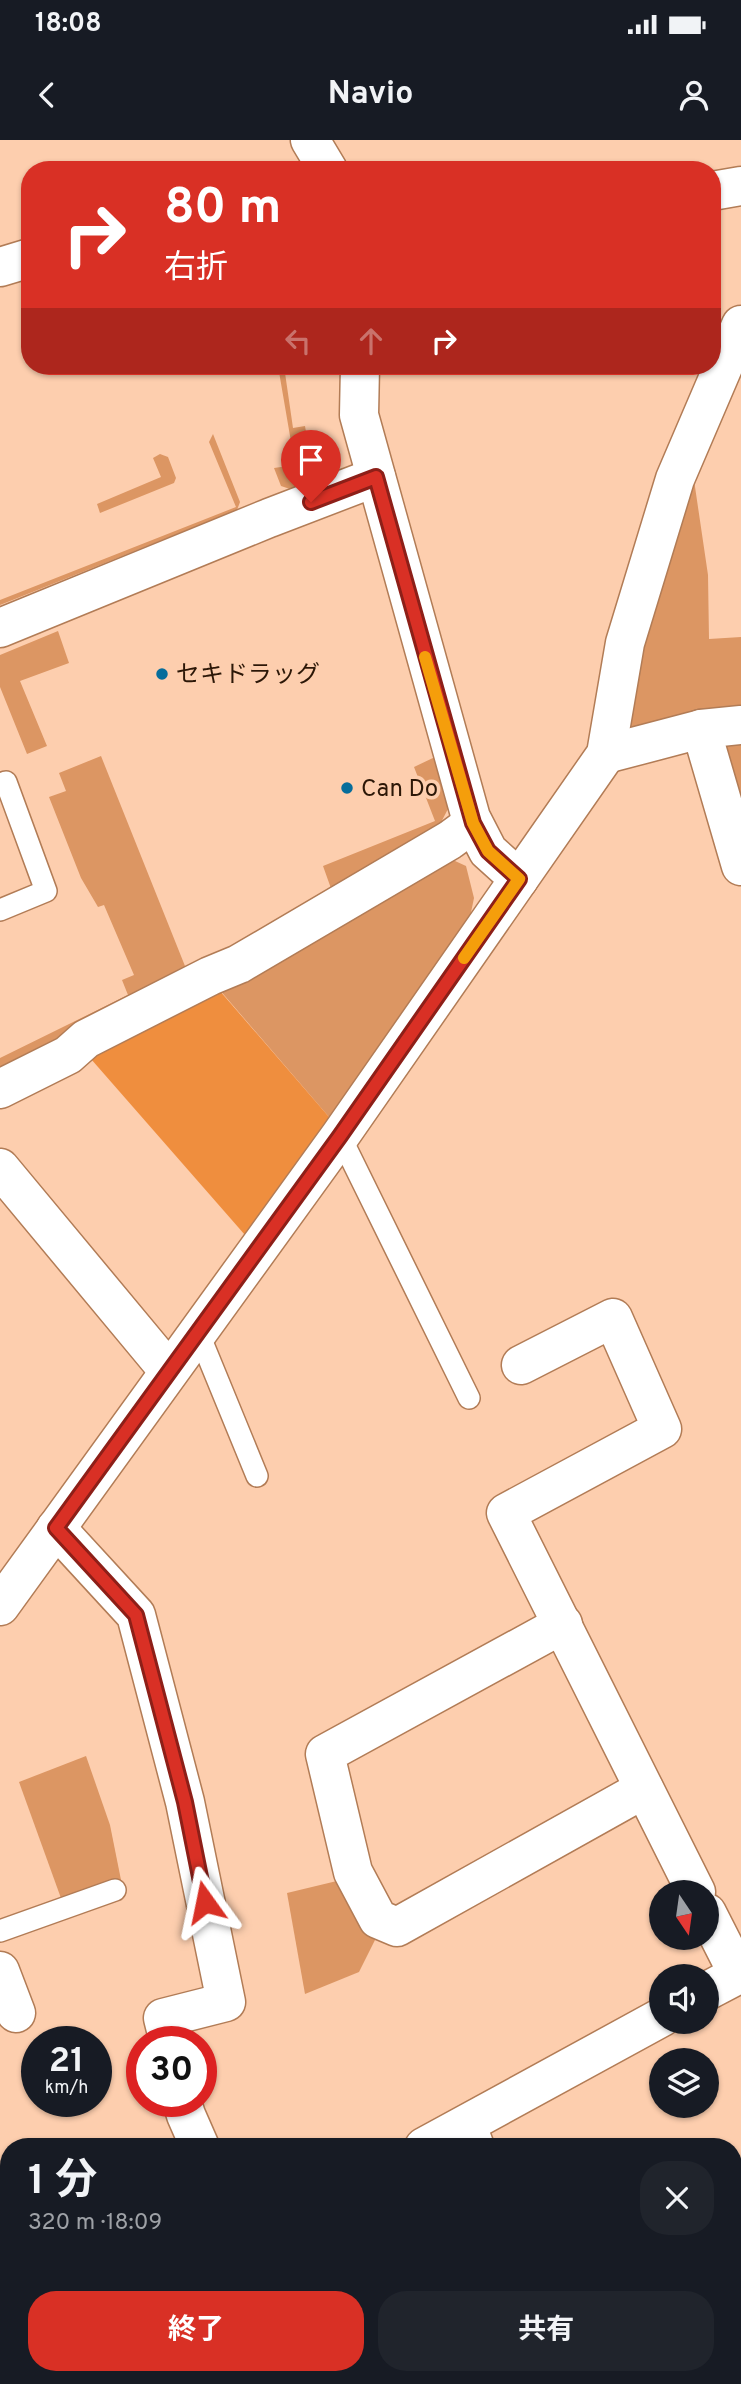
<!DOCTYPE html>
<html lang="ja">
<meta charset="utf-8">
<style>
body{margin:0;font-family:Overpass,"Noto Sans JP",sans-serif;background:#20242c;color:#f1f3f6;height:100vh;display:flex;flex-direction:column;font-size:26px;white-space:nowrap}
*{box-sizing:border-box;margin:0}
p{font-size:23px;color:#9ea1a6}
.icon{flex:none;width:38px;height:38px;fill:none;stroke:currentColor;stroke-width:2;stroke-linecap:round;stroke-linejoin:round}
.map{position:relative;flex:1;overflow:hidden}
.side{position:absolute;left:0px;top:1998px;width:742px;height:247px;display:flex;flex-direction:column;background:#171b24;border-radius:28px 28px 0 0;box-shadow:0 2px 5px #0004}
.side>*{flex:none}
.guide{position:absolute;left:21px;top:21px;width:700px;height:214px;border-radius:28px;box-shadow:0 2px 5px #0004;background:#d93025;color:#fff;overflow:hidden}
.needle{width:46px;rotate:167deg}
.buttons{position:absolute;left:649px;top:1740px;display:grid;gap:14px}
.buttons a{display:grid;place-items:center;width:70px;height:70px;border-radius:50%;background:#171b24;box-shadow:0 2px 5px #0004;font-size:35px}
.speed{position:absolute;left:21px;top:1886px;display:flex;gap:14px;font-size:35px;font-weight:700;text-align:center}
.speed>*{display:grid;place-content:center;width:91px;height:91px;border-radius:50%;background:#171b24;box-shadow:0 2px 5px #0004;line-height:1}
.speed small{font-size:18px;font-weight:400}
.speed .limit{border:10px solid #d22;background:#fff;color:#111}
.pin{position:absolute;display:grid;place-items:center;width:60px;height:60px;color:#fff;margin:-72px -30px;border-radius:50% 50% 50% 0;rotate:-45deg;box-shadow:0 0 7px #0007}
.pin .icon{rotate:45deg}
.me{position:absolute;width:77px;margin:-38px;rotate:348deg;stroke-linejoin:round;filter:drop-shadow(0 0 5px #0008)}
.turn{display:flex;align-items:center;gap:24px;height:147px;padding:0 28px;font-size:32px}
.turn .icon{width:91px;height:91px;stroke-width:2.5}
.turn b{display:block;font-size:49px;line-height:60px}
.lanes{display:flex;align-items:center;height:66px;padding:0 28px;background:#0003;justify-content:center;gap:35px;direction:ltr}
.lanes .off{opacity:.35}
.round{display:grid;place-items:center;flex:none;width:74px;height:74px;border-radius:28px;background:#20242c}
.headline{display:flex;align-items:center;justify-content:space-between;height:119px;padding:0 28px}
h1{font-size:42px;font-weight:700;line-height:52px}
.button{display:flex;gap:14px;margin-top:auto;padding:14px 28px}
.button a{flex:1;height:80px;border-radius:28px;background:#d93025;color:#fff;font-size:28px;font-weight:700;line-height:80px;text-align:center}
.button a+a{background:#20242c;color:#f1f3f6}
.status{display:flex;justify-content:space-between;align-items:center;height:49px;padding:0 35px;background:#171b24;direction:ltr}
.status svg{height:19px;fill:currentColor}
header{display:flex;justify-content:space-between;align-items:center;height:91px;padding:0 28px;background:#171b24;font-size:32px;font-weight:700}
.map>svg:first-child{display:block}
.green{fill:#dc9663}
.forest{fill:#ef8e3e}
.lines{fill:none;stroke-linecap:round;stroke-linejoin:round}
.service-casing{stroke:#b27c56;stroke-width:24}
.minor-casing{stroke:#b27c56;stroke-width:41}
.tertiary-casing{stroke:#b27c56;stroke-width:41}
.service{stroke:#fff;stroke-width:21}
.minor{stroke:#fff;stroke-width:38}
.tertiary{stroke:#fff;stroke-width:38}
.route-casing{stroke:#8d1f18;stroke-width:18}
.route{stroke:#d93025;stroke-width:12}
.slow{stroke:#f59e0b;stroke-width:12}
.poi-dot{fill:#066d9b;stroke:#fdceae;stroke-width:2.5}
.labels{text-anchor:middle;stroke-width:7;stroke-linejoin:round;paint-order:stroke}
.poi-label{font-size:24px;fill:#2c1707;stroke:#fdceae;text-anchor:start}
</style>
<div class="status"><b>18:08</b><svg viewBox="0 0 49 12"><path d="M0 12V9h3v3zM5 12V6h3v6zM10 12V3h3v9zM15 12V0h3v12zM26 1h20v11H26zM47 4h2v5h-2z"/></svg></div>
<header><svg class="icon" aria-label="back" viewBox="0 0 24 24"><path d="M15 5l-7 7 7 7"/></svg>Navio<svg class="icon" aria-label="person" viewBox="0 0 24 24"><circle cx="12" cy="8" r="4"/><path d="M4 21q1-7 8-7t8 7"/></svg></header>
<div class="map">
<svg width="741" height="2244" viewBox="0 0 741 2244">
<rect width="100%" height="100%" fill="#fdceae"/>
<g class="green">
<polygon points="278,226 284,226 293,288 305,286 314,339 290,349 281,346 274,328 295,325"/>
<polygon points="213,294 240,362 237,370 0,465 0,460 236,367 209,302"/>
<polygon points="160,314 168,317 176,338 174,343 100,373 97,364 161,337 153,318"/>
<polygon points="694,340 708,435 709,499 741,497 741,573 631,590 622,585 628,533"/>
<polygon points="58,491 69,523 20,541 47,606 27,614 0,547 0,515"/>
<polygon points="741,594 741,693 717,610"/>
<polygon points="101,616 189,836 0,933 0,918 128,855 122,840 134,835 104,765 98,767 81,738 49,657 66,651 59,633"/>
<polygon points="435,617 449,667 436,692 333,754 323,726 435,681 414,627"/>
<polygon points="442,715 466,726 474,758 469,782 329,977 218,848"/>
<polygon points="86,1616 110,1685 121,1740 62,1761 19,1642"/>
<polygon points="341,1740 375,1800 359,1832 305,1854 287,1753"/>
</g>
<polygon class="forest" points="213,843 329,977 245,1095 84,911"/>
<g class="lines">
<defs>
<g id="service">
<polyline points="0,644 6,642 46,751 0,770"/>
<polyline points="340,996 469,1258"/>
<polyline points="198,1192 257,1336"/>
<polyline points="0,1791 115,1750"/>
<polyline points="474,1980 484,2007"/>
<polyline points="733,2112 741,2110"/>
<polyline points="52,2236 54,2244"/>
<polyline points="306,2236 308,2240"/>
</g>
<g id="minor">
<polyline points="360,226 359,275 471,678 488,711 519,739"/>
<polyline points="0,488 269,378 376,337"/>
<polyline points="701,589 741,726"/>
<polyline points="606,614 701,589 741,585"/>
<polyline points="0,949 68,915 86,899 210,836 239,824 450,700 473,683"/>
<polyline points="0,1028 168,1230"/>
<polyline points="521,1225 613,1178 662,1289 506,1373 696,1752"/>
<polyline points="56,1388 136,1475 185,1662 226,1862 163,1878 169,1902"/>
<polyline points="0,1466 340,996 606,614 625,503 675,339 741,185"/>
<polyline points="563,1484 325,1614 353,1732 378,1779 397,1787 644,1649"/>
<polyline points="707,1773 738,1834"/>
<polyline points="0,1831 16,1873"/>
<polyline points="182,1962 186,1975 200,2007"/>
</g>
<g id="tertiary">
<polyline points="310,0 328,30"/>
<polyline points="712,51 741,46"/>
<polyline points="0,127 30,118"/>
<polyline points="707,1851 741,1833"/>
<polyline points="424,2007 662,1877"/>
<polyline points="0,2218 9,2214"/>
</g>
</defs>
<use href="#service" class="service-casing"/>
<use href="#minor" class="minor-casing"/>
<use href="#tertiary" class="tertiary-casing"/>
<use href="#service" class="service"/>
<use href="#minor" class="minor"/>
<use href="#tertiary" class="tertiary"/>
</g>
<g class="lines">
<defs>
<polyline id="route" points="205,1762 185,1662 136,1475 56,1388 340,996 519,739 488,711 473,683 376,337 311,362"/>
</defs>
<use href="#route" class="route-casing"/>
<use href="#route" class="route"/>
<polyline class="slow" points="425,517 473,683 488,711 519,739 464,818"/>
</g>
<g class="poi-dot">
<circle cx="162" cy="534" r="7"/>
<circle cx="347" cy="648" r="7"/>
</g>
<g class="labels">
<g class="poi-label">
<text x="176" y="542">セキドラッグ</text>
<text x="361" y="656">Can Do</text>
</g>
</g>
</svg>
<div class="buttons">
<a><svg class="needle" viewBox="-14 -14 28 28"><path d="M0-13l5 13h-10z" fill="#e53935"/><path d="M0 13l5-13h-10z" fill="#9ea1a6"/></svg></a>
<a><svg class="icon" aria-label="sound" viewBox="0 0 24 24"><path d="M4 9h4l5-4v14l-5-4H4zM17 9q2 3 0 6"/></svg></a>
<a><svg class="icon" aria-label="layers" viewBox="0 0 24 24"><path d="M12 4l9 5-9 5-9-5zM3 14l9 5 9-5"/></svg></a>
</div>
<div class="speed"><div>21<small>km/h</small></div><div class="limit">30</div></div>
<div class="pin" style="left:311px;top:362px;background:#d93025"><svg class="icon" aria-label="arrive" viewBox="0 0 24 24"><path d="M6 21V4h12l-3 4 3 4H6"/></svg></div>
<svg class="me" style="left:205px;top:1762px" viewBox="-20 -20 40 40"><path d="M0-17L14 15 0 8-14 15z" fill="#d93025" stroke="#fff" stroke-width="4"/></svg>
<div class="guide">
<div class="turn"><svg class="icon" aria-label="right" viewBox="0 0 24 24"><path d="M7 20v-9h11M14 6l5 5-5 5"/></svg><div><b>80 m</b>右折</div></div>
<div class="lanes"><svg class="icon off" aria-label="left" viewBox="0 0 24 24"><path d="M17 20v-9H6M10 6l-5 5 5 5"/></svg><svg class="icon off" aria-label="ahead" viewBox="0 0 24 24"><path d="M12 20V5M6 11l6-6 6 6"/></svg><svg class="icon" aria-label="right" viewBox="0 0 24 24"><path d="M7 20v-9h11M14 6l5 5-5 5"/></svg></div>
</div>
<section class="side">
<div class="headline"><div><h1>1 分</h1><p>320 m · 18:09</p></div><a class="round"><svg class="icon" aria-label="close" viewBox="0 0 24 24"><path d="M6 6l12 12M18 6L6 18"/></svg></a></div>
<div class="button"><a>終了</a><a>共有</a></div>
</section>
</div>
